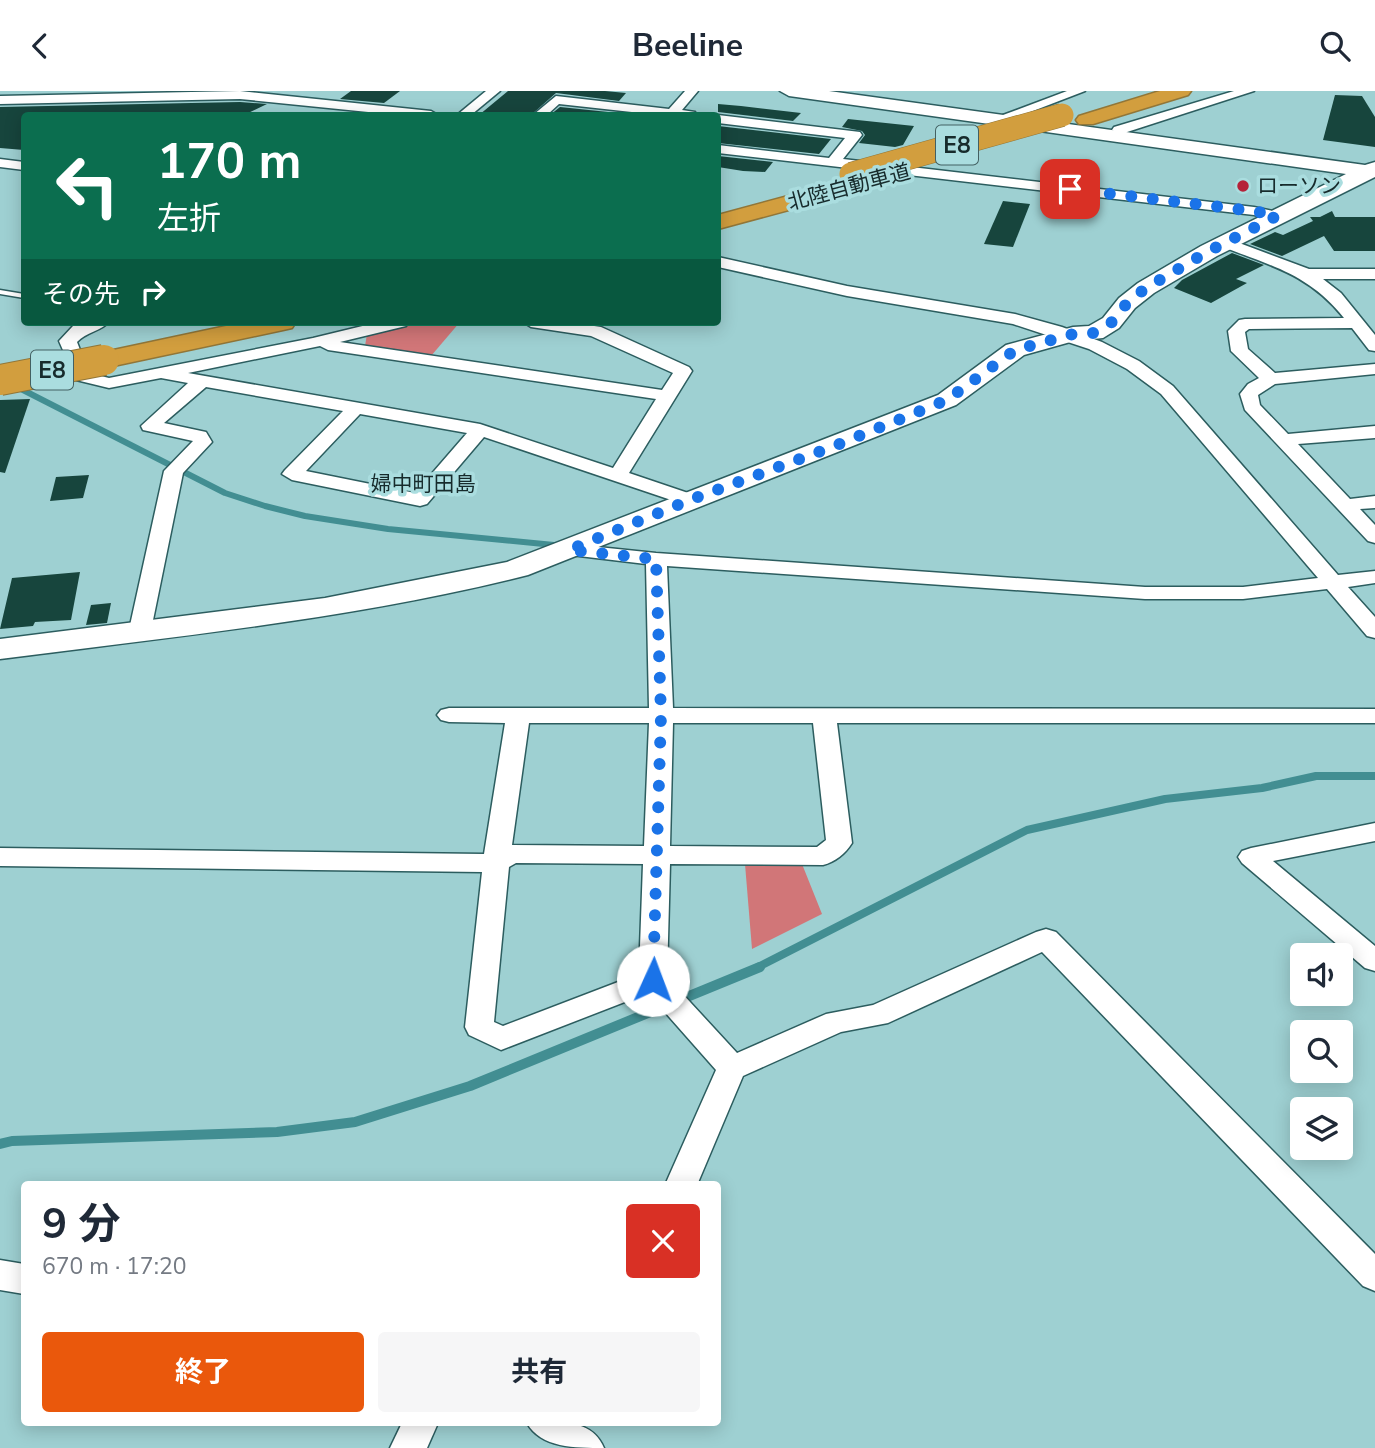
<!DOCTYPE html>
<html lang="ja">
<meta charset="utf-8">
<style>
body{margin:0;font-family:"Nunito Sans","Noto Sans JP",sans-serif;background:#f6f6f7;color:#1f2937;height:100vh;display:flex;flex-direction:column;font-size:26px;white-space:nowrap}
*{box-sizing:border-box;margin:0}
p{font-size:23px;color:#747a83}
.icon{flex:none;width:38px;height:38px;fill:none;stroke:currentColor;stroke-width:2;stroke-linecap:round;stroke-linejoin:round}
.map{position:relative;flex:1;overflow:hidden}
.details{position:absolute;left:21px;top:1090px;width:700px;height:245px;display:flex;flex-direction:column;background:#fff;border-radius:7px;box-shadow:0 4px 18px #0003}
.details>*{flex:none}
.top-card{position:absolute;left:21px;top:21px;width:700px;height:214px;border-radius:7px;box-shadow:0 4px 18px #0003;background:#0b6e4f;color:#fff;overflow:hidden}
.buttons{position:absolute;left:1290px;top:852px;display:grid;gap:14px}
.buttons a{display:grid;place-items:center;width:63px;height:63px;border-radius:7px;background:#fff;box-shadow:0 4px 18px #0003;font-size:35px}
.pin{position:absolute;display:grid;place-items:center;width:60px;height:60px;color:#fff;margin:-30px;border-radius:14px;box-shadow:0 4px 10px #0006}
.me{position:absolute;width:77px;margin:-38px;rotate:2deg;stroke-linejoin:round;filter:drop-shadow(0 0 5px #0008)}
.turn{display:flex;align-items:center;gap:24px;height:147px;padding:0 21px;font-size:32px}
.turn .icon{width:91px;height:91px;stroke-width:2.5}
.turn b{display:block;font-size:49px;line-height:60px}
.then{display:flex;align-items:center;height:66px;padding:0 21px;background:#0003;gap:14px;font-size:26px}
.round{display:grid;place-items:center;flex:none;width:74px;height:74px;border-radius:7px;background:#f6f6f7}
.summary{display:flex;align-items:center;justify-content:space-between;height:119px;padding:0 21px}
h1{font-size:42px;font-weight:700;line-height:52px}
.primary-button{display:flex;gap:14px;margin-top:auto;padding:14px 21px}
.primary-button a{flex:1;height:80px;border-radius:7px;background:#ea580c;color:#fff;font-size:28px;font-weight:700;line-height:80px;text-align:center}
.primary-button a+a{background:#f6f6f7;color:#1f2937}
header{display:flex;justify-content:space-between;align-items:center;height:91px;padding:0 21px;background:#fff;font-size:32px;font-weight:700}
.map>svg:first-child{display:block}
.green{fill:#d17678}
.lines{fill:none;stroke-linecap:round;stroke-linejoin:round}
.stream-far2{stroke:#428e92;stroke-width:6}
.stream-far1{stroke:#428e92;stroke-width:8}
.stream{stroke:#428e92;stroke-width:10}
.building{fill:#17453d}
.lane-casing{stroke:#2c5d5f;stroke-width:3}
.street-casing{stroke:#2c5d5f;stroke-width:3}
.secondary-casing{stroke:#2c5d5f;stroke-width:3}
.highway-casing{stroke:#917638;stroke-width:3}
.lane{fill:#fff;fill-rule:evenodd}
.street{fill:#fff;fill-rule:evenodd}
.secondary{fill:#fff;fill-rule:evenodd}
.highway{fill:#d29e3e;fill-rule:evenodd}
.highway-bridge-far1-casing{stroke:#917638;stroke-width:24;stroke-linecap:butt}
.highway-bridge-casing{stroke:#917638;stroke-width:32;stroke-linecap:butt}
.highway-bridge-far1{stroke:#d29e3e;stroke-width:23}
.highway-bridge{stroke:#d29e3e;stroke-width:30}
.route{stroke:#1a73e8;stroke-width:12;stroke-dasharray:0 21.6}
.poi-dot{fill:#b52239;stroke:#aadddf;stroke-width:2.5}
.labels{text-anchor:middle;stroke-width:7;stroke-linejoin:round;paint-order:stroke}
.far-poi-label{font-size:21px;fill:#172b2c;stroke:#aadddf;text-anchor:start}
.far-street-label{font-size:21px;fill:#172b2c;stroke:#aadddf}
.far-neighbourhood-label{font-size:21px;fill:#172b2c;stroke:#aadddf}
.shield{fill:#aadddf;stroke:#436062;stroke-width:2}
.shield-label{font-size:23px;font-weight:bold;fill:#172b2c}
</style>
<header><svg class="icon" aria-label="back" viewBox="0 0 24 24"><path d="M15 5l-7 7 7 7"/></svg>Beeline<svg class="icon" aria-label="search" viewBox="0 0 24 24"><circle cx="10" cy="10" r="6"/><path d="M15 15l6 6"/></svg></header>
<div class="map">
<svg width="1375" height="1357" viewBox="0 0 1375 1357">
<rect width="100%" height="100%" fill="#9ed0d2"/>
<g class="green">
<polygon points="418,231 460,231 431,265 365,255 367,243"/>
<polygon points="745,773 802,773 822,823 752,858"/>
</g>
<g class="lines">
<polyline class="stream-far2" points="21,298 225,402 265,415 305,425 388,438 554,454"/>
<polyline class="stream-far1" points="756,877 1027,739 1165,708 1262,697 1316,685 1375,685"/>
<polyline class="stream" points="0,1053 12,1050 277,1041 355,1031 470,995 760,876"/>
</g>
<g class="building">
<polygon points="351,0 400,0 384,12 340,8"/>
<polygon points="508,0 605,0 626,2 619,10 556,2 531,24 479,24"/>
<polygon points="1335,4 1362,5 1375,26 1375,56 1323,49"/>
<polygon points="240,11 267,13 244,24 24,24 24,59 0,57 0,16"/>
<polygon points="718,13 741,15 801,22 793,30 718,21"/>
<polygon points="560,16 608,21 605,24 550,24"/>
<polygon points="848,28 914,35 903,54 895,56 859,52 865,44 862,40 842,36"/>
<polygon points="718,35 831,48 819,63 718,52"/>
<polygon points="718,65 773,71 765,81 743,80 718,76"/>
<polygon points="1003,110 1030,113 1013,156 984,153"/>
<polygon points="1332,120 1335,126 1375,126 1375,160 1334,160 1324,145 1282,165 1250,153 1275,141 1283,144 1313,130 1310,126 1320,126"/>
<polygon points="1232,162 1264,174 1236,188 1247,192 1211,212 1174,197 1182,189"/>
<polygon points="30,308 5,382 0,381 0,309"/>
<polygon points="89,384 83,407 50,410 56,386"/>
<polygon points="80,481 71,529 35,531 33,535 0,538 12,487"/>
<polygon points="111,512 107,532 86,534 91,514"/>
</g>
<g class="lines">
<defs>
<polygon id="lane" points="0,199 24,203 24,207 0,203"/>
<g id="street">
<polygon points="240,0 431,20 438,24 398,24 240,8 0,13 0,5"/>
<polygon points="486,0 500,0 471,24 457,24"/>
<polygon points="685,0 698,0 682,19 695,21 696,24 659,24 559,13 547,24 533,24 556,5 669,18"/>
<polygon points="1067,0 1085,0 1015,27 1005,27 1003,24"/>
<polygon points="1234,0 1254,0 1124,42 1119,43 1112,39 1114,36"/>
<polygon points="716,24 718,24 860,41 862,44 843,68 1254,116 1282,122 1284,125 1277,129 1254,124 718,62 718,54 829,67 845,47 718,32"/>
<polygon points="0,68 24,71 24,79 0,76"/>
<path d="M1226,147L1309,178H1375V188H1323L1341,202L1375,244V260L1369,259L1352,237L1249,238L1245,241L1248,258L1275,282L1375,273V283L1275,293L1258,304L1260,314L1288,343L1375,335V347L1298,353L1350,408L1375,405V417L1360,418L1375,434V452L1368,450L1245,319L1240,303L1248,293L1259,287L1231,260L1228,240L1239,229L1245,228L1344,227C1309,183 1271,175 1221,155L1218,152L1221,149Z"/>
<path d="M718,166L847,195L1015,223L1062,236L1102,251L1139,270L1173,295L1338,484L1375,480V492L1348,496L1375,526V547L1367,545L1327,498L1243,508H1145L667,475L673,617L1375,618V632H837L852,752C845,763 835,771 823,774L670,773L667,886L737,962L826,923L873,914L1036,841L1046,838L1056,841L1375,1163V1200L1363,1195L1042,861L888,932L841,941L743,985L697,1094H665L716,979L648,902L501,959L469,944L465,936L482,781L0,775V757L484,763L505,632L449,631L441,629L437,624L441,619L449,617H649L646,473L562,463L559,459L562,455L569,453L656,462L1145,496H1243L1318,487L1161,303L1127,278L1089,258L1013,233L847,205L718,176ZM529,632H649L644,755L512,754ZM673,632H813L826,749L817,756L670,755ZM516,772L643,773L639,883L503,935L494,931L509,776Z"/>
<path d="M85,231H109C101,240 86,241 77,251L89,282L109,287L313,247L379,231H408L406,235L340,251L662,299L673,282L591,245L531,236L523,231H567L601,236L689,276L692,280L629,382L697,405L700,409L697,413H683L484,346L427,413L420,415L292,389L282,383L285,379L343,320L206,296L164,332L206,341L212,351L183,382L151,539L148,544H132L129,539L164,380L193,350L143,339L141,335L188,292L161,287L109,297L76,289L59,250L73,235ZM320,255L328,259L656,308L613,377L480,333L188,282ZM360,323L467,342L415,402L306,380Z"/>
<polygon points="1375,732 1375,750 1273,770 1375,855 1375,880 1365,877 1242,772 1238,766 1242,760 1251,757"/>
<polygon points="0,1169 24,1173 24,1203 0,1199"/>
<polygon points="402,1332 438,1332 427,1357 390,1357"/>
<path d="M527,1332C556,1331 591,1326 604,1357C575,1357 541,1357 527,1332Z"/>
</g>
<path id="secondary" d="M780,0H829L1365,74L1375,71V86L1217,165L1154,202L1135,217L1119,237L1103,247L1074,250L1024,264L956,314L528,484C354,528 177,545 0,568V548L325,507L507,471L938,304L1006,254L1073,236L1089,235L1103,227L1119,207L1138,192L1201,155L1346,83L789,5Z"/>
<g id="highway">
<polygon points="1160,0 1191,0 1188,4 1093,33 1079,33 1076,29 1079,25"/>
<polygon points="877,81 885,83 888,88 885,93 718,138 718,124"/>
<polygon points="245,231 296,231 292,237 283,239 104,277 94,275 90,269 94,263 104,261"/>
</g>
</defs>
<use href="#lane" class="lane-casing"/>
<use href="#street" class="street-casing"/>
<use href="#secondary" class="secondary-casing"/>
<use href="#highway" class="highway-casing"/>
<use href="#lane" class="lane"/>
<use href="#street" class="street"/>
<use href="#secondary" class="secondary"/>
<use href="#highway" class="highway"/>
<defs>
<polyline id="highway-bridge-far1" points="851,83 1062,24"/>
<polyline id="highway-bridge" points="0,289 104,269"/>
</defs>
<use href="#highway-bridge-far1" class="highway-bridge-far1-casing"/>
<use href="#highway-bridge" class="highway-bridge-casing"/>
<use href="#highway-bridge-far1" class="highway-bridge-far1"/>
<use href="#highway-bridge" class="highway-bridge"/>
</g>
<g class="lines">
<polyline class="route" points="653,889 661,624 656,468 569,459 690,409 832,356 947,309 1015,259 1073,243 1094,242 1111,232 1127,212 1146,197 1209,160 1277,125 1254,120 1070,98"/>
</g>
<circle class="poi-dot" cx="1243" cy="95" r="7"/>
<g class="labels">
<g class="far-poi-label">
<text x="1257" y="102">ローソン</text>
</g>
<g class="far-street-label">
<text transform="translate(849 96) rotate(-15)" y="7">北陸自動車道</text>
</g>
<g class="far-neighbourhood-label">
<text x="423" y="400">婦中町田島</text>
</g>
<g class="shield">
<rect x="936" y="34.5" width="42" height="39" rx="5"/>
<rect x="31" y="259.5" width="42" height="39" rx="5"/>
</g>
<g class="shield-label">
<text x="957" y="62">E8</text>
<text x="52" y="287">E8</text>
</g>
</g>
</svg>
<div class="buttons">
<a><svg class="icon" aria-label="sound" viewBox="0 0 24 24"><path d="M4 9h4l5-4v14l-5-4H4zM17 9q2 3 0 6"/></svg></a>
<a><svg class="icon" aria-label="search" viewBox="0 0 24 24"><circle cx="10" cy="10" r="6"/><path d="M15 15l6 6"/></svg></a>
<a><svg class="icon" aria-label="layers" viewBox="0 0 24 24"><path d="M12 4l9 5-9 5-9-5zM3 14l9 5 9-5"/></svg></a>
</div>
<div class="pin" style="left:1070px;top:98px;background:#d93025"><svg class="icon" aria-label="arrive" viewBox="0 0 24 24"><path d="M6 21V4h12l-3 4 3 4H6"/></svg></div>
<svg class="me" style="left:653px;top:889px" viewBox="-20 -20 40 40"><circle r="19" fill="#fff"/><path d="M0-13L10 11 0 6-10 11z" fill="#1a73e8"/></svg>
<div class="top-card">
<div class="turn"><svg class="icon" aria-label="left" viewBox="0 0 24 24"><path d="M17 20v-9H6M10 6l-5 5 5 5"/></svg><div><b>170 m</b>左折</div></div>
<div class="then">その先<svg class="icon" aria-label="right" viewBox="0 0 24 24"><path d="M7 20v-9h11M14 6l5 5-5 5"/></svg></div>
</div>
<section class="details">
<div class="summary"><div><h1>9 分</h1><p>670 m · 17:20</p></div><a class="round" style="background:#d93025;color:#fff"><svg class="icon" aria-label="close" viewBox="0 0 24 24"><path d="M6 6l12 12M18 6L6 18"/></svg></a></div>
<div class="primary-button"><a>終了</a><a>共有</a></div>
</section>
</div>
